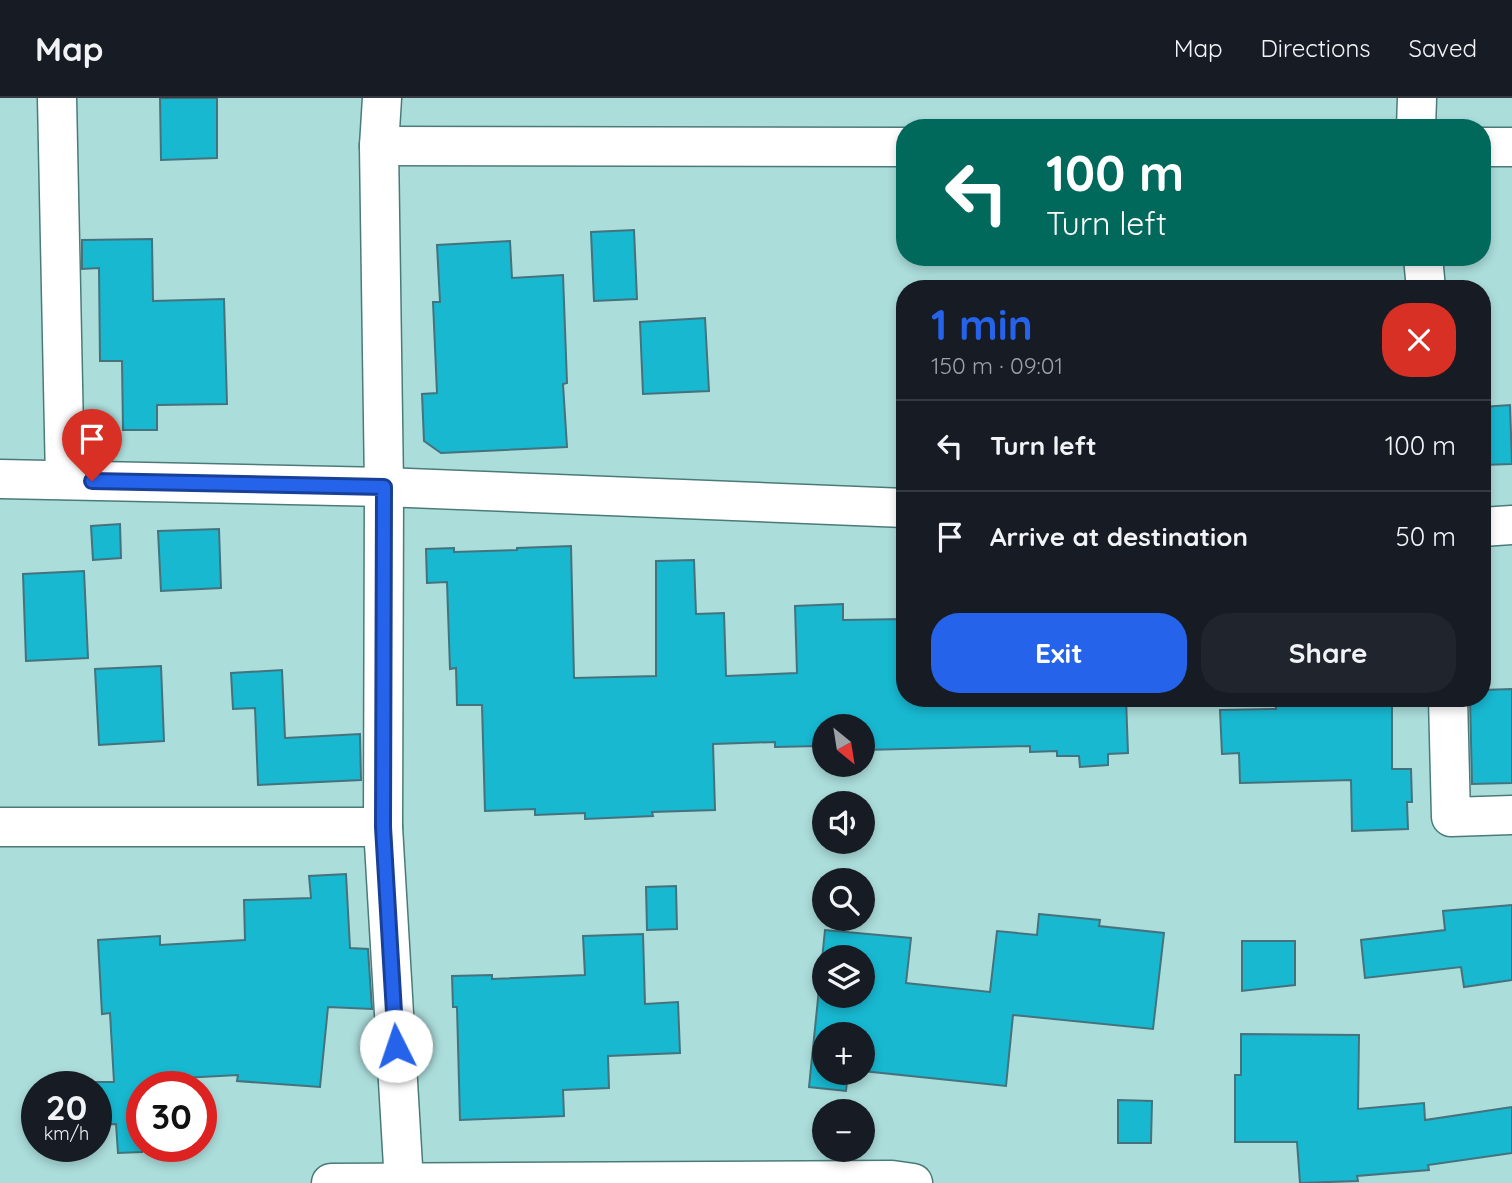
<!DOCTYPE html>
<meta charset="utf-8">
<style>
body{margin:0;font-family:Quicksand,sans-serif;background:#20242c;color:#f1f3f6;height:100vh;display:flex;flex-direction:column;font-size:26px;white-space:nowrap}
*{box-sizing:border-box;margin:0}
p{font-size:23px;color:#9ea1a6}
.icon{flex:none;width:38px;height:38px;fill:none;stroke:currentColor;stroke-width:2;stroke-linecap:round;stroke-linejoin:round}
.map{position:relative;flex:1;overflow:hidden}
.panel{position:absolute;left:896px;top:182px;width:595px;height:427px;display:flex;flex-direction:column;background:#171b24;border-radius:28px;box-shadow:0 4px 10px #0003}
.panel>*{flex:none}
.hud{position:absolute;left:896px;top:21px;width:595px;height:147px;border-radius:28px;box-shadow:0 4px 10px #0003;background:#00695c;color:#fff;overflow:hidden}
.needle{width:46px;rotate:150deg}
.tools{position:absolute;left:812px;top:616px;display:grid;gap:14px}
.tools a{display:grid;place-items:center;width:63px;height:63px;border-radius:50%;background:#171b24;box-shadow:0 4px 10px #0003;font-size:35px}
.speed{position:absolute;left:21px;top:973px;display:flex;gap:14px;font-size:35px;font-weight:700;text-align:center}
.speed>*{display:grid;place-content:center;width:91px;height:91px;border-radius:50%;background:#171b24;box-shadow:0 4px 10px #0003;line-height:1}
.speed small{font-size:18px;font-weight:400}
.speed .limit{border:10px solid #d22;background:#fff;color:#111}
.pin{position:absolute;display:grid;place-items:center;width:60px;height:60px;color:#fff;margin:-72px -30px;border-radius:50% 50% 50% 0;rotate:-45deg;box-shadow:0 0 7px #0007}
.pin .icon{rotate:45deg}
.me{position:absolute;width:77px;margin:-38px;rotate:356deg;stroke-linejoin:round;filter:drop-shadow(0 0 5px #0008)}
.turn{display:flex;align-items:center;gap:24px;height:147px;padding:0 35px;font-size:32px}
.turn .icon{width:91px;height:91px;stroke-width:2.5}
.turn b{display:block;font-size:49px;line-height:60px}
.round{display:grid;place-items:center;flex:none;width:74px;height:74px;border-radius:28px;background:#20242c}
.headline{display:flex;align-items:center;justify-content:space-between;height:119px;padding:0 35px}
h1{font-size:42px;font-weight:700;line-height:52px;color:#2563eb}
.primary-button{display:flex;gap:14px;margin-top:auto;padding:14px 35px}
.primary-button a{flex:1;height:80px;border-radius:28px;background:#2563eb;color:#fff;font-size:28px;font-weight:700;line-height:80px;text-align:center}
.primary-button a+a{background:#20242c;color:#f1f3f6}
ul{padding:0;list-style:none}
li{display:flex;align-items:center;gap:21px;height:91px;padding:0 35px;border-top:2px solid #363941}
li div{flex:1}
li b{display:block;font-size:26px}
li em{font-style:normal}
header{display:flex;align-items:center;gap:42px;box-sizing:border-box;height:98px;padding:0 35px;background:#171b24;border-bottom:2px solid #363941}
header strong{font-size:33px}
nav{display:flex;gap:38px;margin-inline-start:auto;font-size:24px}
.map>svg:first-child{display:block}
.building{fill:#18b8d1;stroke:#45727c;stroke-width:2;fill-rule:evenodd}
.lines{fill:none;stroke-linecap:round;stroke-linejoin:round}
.street-casing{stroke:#4b7b79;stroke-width:41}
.street{stroke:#fff;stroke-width:38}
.route-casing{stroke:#184099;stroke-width:18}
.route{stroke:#2563eb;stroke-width:12}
</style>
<header>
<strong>Map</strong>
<nav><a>Map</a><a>Directions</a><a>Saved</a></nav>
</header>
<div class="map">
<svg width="1512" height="1085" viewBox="0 0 1512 1085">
<rect width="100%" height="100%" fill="#abdddb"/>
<g class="building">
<polygon points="160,0 217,0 217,60 161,62"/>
<polygon points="634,132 637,201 594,203 591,134"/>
<polygon points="152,141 153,203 224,201 227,306 157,307 157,332 123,332 122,263 100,263 99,170 82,171 82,142"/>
<polygon points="510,143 512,180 563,177 567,285 563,286 567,349 441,355 424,343 422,296 437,295 433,204 440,204 437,147"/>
<polygon points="705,220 709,293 643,296 640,224"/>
<polygon points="1510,307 1512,366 1482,367 1482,309"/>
<polygon points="120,426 121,460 93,462 91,428"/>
<polygon points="219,431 221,490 161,493 158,433"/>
<polygon points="571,448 574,580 656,578 656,463 694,462 696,516 724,515 726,578 797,575 795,508 843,506 843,522 905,521 905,600 981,600 981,606 1056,604 1055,600 1126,600 1128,655 1108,656 1108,667 1080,669 1079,658 1057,658 1057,653 1030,654 1030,648 863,652 863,628 824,628 824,653 820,653 819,648 775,649 775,644 713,646 715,712 652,714 653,718 585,721 585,715 535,717 535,711 485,713 482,607 457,607 456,570 450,571 447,484 427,485 426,451 454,450 454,454 517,452 517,450"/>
<polygon points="84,473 88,560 26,563 23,476"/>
<polygon points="161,568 164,643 99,647 95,571"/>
<polygon points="282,572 285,640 360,636 361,682 258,687 255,610 233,611 231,575"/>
<polygon points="1512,591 1512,685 1472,686 1470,600 1482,600 1482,592"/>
<polygon points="1275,600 1392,600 1392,671 1411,671 1412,704 1407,704 1408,731 1352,733 1351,682 1240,685 1239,655 1222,656 1220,612 1276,611"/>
<polygon points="346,776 350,850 368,851 372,911 328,909 320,989 237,983 238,977 163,981 164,989 142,989 142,1054 118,1055 116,1026 96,1027 96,984 114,984 110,915 102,916 98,842 160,838 160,847 245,842 244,802 311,800 309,778"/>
<polygon points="676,788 677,831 647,832 646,789"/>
<polygon points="1512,807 1512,882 1464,889 1461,869 1365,880 1361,842 1445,832 1443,813"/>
<path d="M1039,816L1100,822L1099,828L1164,835L1153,931L1013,917L1006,988L863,973V936H824V975H848L846,993L809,989L825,832L911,840L906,885L990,894L997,833L1037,837ZM824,859H863V898H824Z"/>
<polygon points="643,836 645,906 678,904 680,955 608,958 609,990 563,992 564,1018 460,1022 457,909 453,909 452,878 492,877 492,881 585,877 583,838"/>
<polygon points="1242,843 1295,843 1295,887 1242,893"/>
<polygon points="1241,936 1359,937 1358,1011 1424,1005 1425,1022 1512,1009 1512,1055 1428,1067 1429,1072 1357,1078 1358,1083 1300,1085 1297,1044 1235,1044 1235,977 1241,977"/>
<polygon points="1118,1002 1152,1003 1151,1045 1118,1045"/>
</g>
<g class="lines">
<defs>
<g id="street">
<polyline points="57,0 65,382"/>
<polyline points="382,0 379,48 384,389 383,729 404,1085"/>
<polyline points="1416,30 1417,0"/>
<polyline points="379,48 905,49"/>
<polyline points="1482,49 1512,49"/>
<polyline points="1423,159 1426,191"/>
<polyline points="0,381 384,389 905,410"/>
<polyline points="1482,429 1512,427"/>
<polyline points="1448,600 1451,719 1512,717"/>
<polyline points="0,729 383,729"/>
<polyline points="331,1085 892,1082 913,1085"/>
</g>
</defs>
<use href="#street" class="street-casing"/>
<use href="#street" class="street"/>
</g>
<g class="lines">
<defs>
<polyline id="route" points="92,383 384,389 383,729 396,948"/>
</defs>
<use href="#route" class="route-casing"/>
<use href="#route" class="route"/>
</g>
</svg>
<div class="tools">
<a><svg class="needle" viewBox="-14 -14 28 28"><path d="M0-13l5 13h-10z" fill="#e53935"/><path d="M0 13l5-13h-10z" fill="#9ea1a6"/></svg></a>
<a><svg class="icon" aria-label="sound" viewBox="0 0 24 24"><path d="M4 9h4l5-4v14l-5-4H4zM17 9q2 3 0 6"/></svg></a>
<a><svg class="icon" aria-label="search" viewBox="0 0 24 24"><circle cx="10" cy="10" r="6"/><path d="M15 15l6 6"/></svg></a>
<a><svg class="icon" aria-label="layers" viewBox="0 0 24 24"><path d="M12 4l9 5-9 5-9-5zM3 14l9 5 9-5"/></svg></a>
<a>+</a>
<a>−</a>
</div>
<div class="speed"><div>20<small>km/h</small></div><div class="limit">30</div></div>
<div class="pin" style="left:92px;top:383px;background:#d93025"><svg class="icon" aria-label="arrive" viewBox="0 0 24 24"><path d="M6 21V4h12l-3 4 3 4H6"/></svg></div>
<svg class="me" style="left:396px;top:948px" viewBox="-20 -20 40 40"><circle r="19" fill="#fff"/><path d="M0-13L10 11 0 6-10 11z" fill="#2563eb"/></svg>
<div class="hud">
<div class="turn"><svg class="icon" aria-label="left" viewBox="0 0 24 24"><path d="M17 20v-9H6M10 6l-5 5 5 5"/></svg><div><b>100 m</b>Turn left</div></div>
</div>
<section class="panel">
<div class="headline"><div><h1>1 min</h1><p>150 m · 09:01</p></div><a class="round" style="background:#d93025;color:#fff"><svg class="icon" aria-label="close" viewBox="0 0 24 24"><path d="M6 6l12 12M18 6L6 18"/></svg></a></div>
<ul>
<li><svg class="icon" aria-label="left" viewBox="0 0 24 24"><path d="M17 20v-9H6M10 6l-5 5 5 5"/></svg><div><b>Turn left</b></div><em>100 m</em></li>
<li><svg class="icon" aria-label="arrive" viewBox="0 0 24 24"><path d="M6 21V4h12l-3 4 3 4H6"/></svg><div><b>Arrive at destination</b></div><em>50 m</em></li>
</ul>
<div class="primary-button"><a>Exit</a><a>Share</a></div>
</section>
</div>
